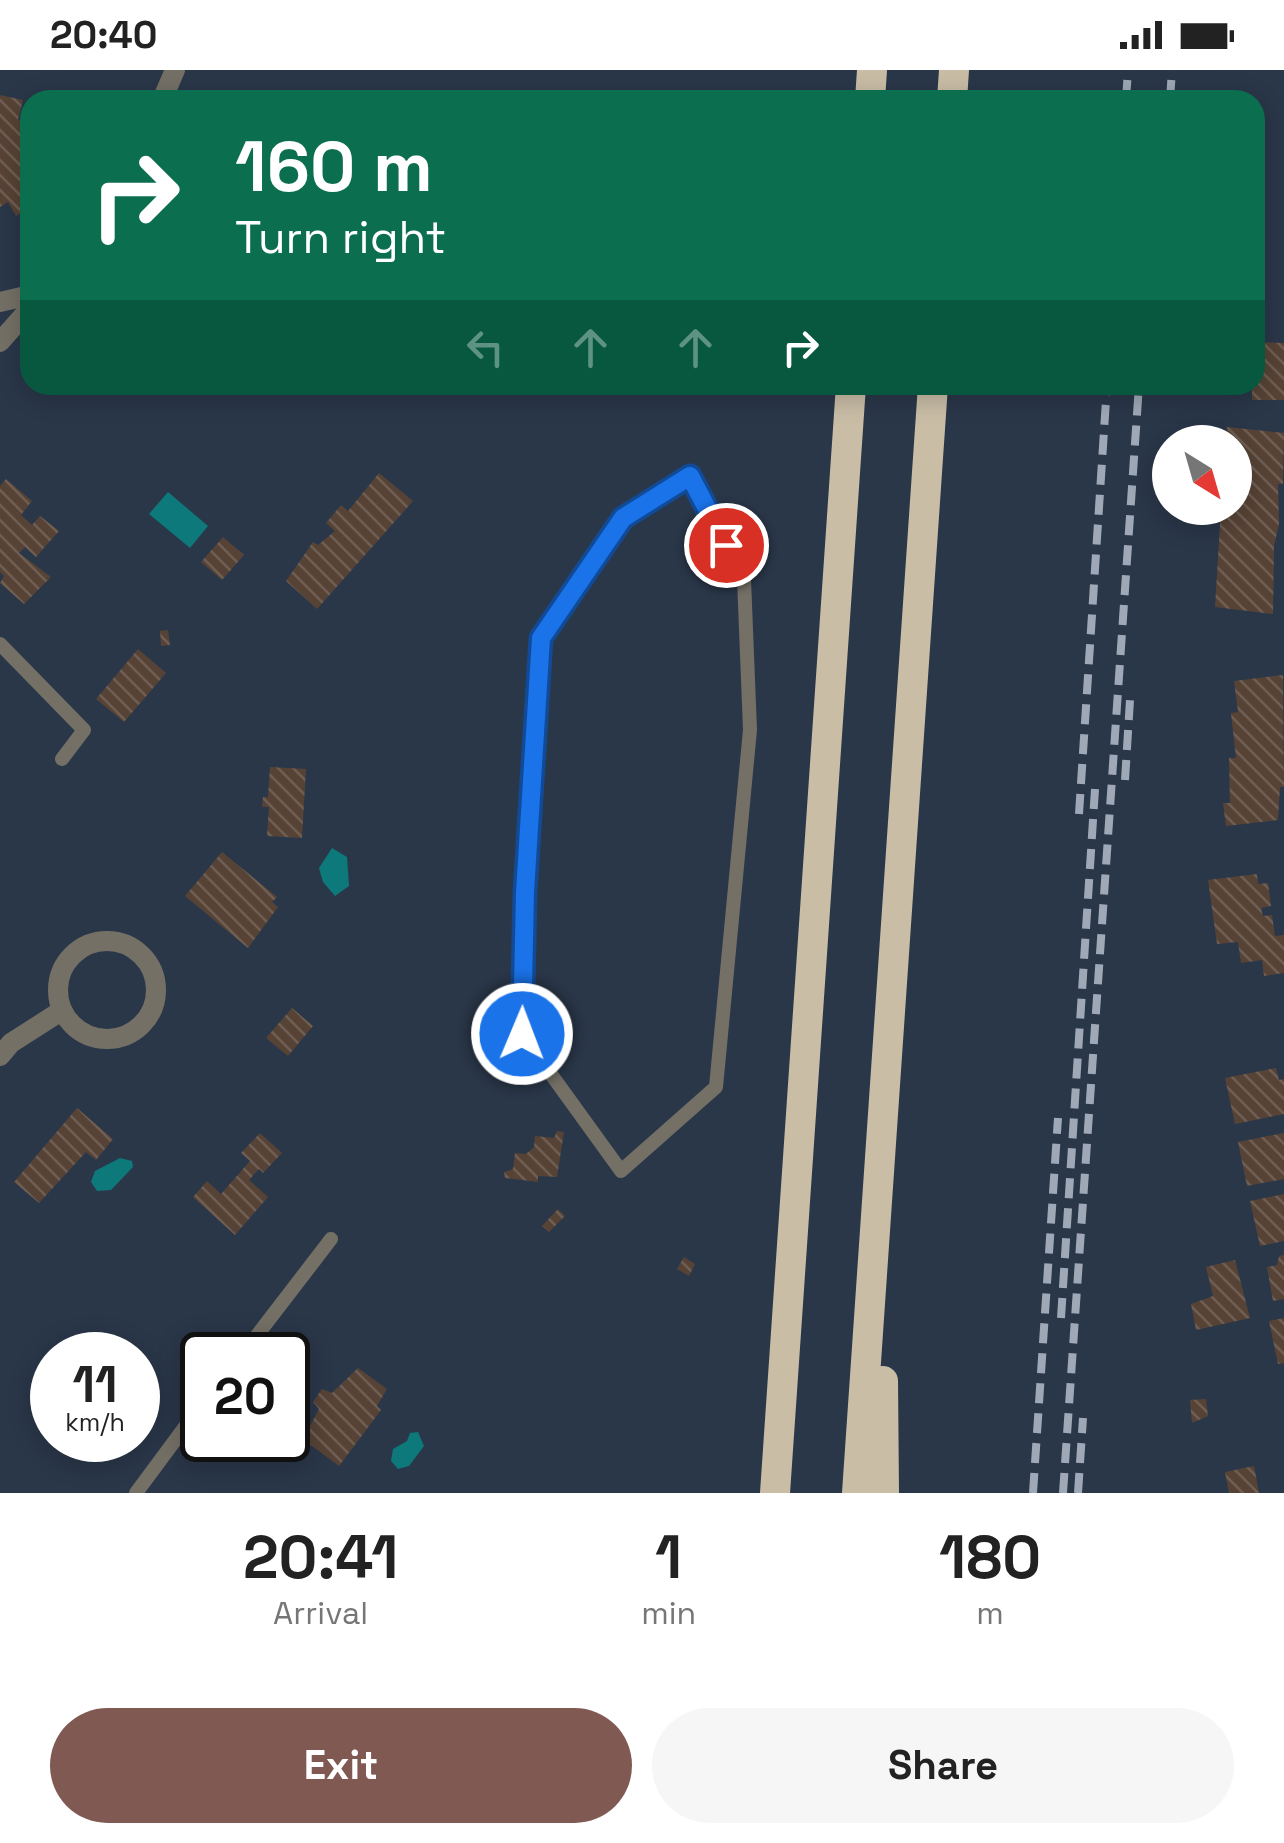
<!DOCTYPE html>
<style>
body{margin:0;font-family:"Space Grotesk",sans-serif;background:#f6f6f6;color:#222;height:100vh;display:flex;flex-direction:column;font-size:38px;white-space:nowrap}
*{box-sizing:border-box;margin:0}
p{font-size:32px;color:#767676}
.icon{flex:none;width:55px;height:55px;fill:none;stroke:currentColor;stroke-width:2;stroke-linecap:round;stroke-linejoin:round}
.map{position:relative;height:1423px;overflow:hidden}
.details{display:flex;flex-direction:column;background:#fff;flex:1}
.details>*{flex:none}
.hud{position:absolute;left:20px;top:20px;width:1245px;height:305px;border-radius:30px;box-shadow:0 5px 25px #0003;background:#0b6e4f;color:#fff;overflow:hidden}
.needle{width:65px;rotate:143deg}
.tools{position:absolute;left:1152px;top:355px;display:grid;gap:20px}
.tools a{display:grid;place-items:center;width:100px;height:100px;border-radius:50%;background:#fff;box-shadow:0 5px 25px #0003;font-size:50px}
.speed{position:absolute;left:30px;top:1262px;display:flex;gap:20px;font-size:50px;font-weight:700;text-align:center}
.speed>*{display:grid;place-content:center;width:130px;height:130px;border-radius:50%;background:#fff;box-shadow:0 5px 25px #0003;line-height:1}
.speed small{font-size:25px;font-weight:400}
.speed .limit{border:5px solid #111;border-radius:15px;background:#fff;color:#111}
.pin{position:absolute;display:grid;place-items:center;width:85px;height:85px;color:#fff;margin:-42px;border:5px solid #fff;border-radius:50%;box-shadow:0 2px 10px #0007}
.me{position:absolute;width:110px;margin:-55px;rotate:1deg;stroke-linejoin:round;filter:drop-shadow(0 0 8px #0008)}
.turn{display:flex;align-items:center;gap:35px;height:210px;padding:0 50px;font-size:45px}
.turn .icon{width:130px;height:130px;stroke-width:2.5}
.turn b{display:block;font-size:70px;line-height:85px}
.lanes{display:flex;align-items:center;height:95px;padding:0 50px;background:#0003;justify-content:center;gap:50px;direction:ltr}
.lanes .off{opacity:.35}
.eta{display:flex;justify-content:space-evenly;align-items:center;height:170px;text-align:center}
.eta b{font-size:60px;font-weight:600;line-height:70px}
.primary-button{display:flex;gap:20px;margin-top:auto;padding:20px 50px}
.primary-button a{flex:1;height:115px;border-radius:60px;background:#815953;color:#fff;font-size:40px;font-weight:600;line-height:115px;text-align:center}
.primary-button a+a{background:#f6f6f6;color:#222}
.status{display:flex;justify-content:space-between;align-items:center;height:70px;padding:0 50px;background:#fff;direction:ltr}
.status svg{height:28px;fill:currentColor}
.map>svg:first-child{display:block}
.water{fill:#0d797a}
.building{fill:url(#building-back-hatch)}
.lines{fill:none;stroke-linecap:round;stroke-linejoin:round}
.lane{stroke:#747066;stroke-width:14}
.street{stroke:#747066;stroke-width:20}
.highway{stroke:#c9bda6;stroke-width:30}
.rail{stroke:#9fa8b6;stroke-width:8;stroke-dasharray:20 10;stroke-linecap:butt}
.route-casing{stroke:#114b97;stroke-width:25}
.route{stroke:#1a73e8;stroke-width:18}
</style>
<div class="status"><b>20:40</b><svg viewBox="0 0 49 12"><path d="M0 12V9h3v3zM5 12V6h3v6zM10 12V3h3v9zM15 12V0h3v12zM26 1h20v11H26zM47 4h2v5h-2z"/></svg></div>
<div class="map">
<svg width="1284" height="1423" viewBox="0 0 1284 1423">
<defs>
<pattern id="building-back-hatch" width="6" height="6" patternUnits="userSpaceOnUse" patternTransform="scale(2.5)"><rect width="6" height="6" fill="#574336"/><path d="M-1 5l2 2M0 0l6 6M5-1l2 2" fill="none" stroke="#6f5e53"/></pattern>
</defs>
<rect width="100%" height="100%" fill="#2a3749"/>
<g class="water">
<polygon points="168,422 208,456 190,478 149,444"/>
<polygon points="332,778 347,787 349,816 335,826 323,812 319,798"/>
<polygon points="120,1088 132,1091 133,1097 111,1120 97,1121 91,1112 95,1101"/>
<polygon points="418,1362 424,1376 409,1396 398,1399 391,1391 393,1379 407,1371 410,1363"/>
</g>
<g class="building">
<polygon points="0,25 23,30 18,50 30,59 30,106 23,110 30,121 30,137 16,146 8,132 0,137"/>
<polygon points="1255,272 1284,273 1284,330 1252,330 1252,319 1246,315 1255,315"/>
<polygon points="1227,357 1284,363 1283,414 1278,414 1279,454 1274,476 1273,544 1215,537 1221,438 1235,438 1235,372 1226,372"/>
<polygon points="379,403 413,431 317,539 286,511 313,472 318,475 335,461 326,453 341,435 348,441"/>
<polygon points="6,409 32,431 21,445 32,455 40,446 59,461 36,487 25,477 19,483 51,507 24,534 0,513 4,506 0,502 0,416"/>
<polygon points="223,467 244,485 222,510 201,492"/>
<polygon points="168,560 170,575 161,576 160,561"/>
<polygon points="138,579 166,603 124,652 96,629"/>
<polygon points="1283,605 1284,717 1280,717 1278,750 1226,756 1223,733 1230,733 1229,688 1236,688 1231,643 1238,642 1234,611"/>
<polygon points="270,697 306,699 302,768 267,766 269,737 262,737 263,727 268,727"/>
<polygon points="222,782 277,827 272,832 278,837 248,878 185,826"/>
<polygon points="1257,804 1258,814 1268,813 1271,836 1261,838 1263,846 1272,845 1275,866 1284,865 1284,903 1264,906 1262,890 1241,893 1238,872 1217,874 1208,810"/>
<polygon points="292,938 313,956 288,986 266,968"/>
<polygon points="1276,998 1279,1010 1284,1009 1284,1044 1235,1054 1225,1008"/>
<polygon points="77,1038 113,1069 96,1090 86,1082 39,1133 14,1112"/>
<polygon points="557,1061 564,1062 557,1107 538,1106 538,1112 505,1108 504,1102 513,1099 515,1083 526,1084 534,1077 535,1066 554,1068"/>
<polygon points="260,1063 282,1083 263,1103 259,1099 249,1110 268,1127 235,1165 193,1127 207,1111 221,1124 250,1091 241,1083"/>
<polygon points="1284,1063 1284,1109 1247,1116 1238,1072"/>
<polygon points="1284,1124 1284,1171 1260,1176 1250,1131"/>
<polygon points="558,1139 565,1146 549,1162 542,1156"/>
<polygon points="1284,1185 1284,1229 1273,1231 1267,1197 1277,1195 1279,1186"/>
<polygon points="684,1187 695,1194 689,1206 677,1199"/>
<polygon points="1235,1190 1250,1248 1196,1260 1191,1234 1213,1226 1206,1197"/>
<polygon points="1284,1248 1284,1293 1278,1294 1269,1251"/>
<polygon points="358,1298 387,1319 377,1336 381,1340 339,1396 303,1369 319,1339 313,1332 322,1319 332,1323"/>
<polygon points="1206,1329 1208,1346 1192,1353 1190,1330"/>
<polygon points="1254,1396 1259,1423 1229,1423 1225,1402"/>
</g>
<g class="lines">
<g class="lane">
<polygon points="690,406 744,509 750,660 716,1017 621,1101 522,964 525,821 541,567 623,448"/>
<polyline points="0,574 84,660 62,689"/>
<polyline points="242,1285 331,1169"/>
<polyline points="136,1423 202,1334"/>
</g>
<g class="street">
<polyline points="162,30 175,0"/>
<polyline points="0,232 30,225"/>
<polyline points="0,272 30,238"/>
<circle cx="107" cy="920" r="49"/>
<polyline points="0,986 11,973 61,941"/>
</g>
<g class="highway">
<polyline points="870,30 872,0"/>
<polyline points="952,30 954,0"/>
<polyline points="883,1311 884,1423"/>
<polyline points="775,1423 851,315"/>
<polyline points="857,1423 933,315"/>
</g>
<g class="rail">
<polyline points="1126,30 1128,0"/>
<polyline points="1170,30 1172,0"/>
<polyline points="1125,710 1130,630"/>
<polyline points="1079,744 1107,315"/>
<polyline points="1061,1248 1095,719"/>
<polyline points="1033,1423 1058,1048"/>
<polyline points="1063,1423 1139,315"/>
<polyline points="1078,1423 1083,1348"/>
</g>
</g>
<g class="lines">
<defs>
<polyline id="route" points="522,964 525,822 541,568 623,448 690,406 726,475"/>
</defs>
<use href="#route" class="route-casing"/>
<use href="#route" class="route"/>
</g>
</svg>
<div class="tools">
<a><svg class="needle" viewBox="-14 -14 28 28"><path d="M0-13l5 13h-10z" fill="#e53935"/><path d="M0 13l5-13h-10z" fill="#767676"/></svg></a>
</div>
<div class="speed"><div>11<small>km/h</small></div><div class="limit">20</div></div>
<div class="pin" style="left:726px;top:475px;background:#d93025"><svg class="icon" aria-label="arrive" viewBox="0 0 24 24"><path d="M6 21V4h12l-3 4 3 4H6"/></svg></div>
<svg class="me" style="left:522px;top:964px" viewBox="-20 -20 40 40"><circle r="17" fill="#1a73e8" stroke="#fff" stroke-width="3"/><path d="M0-11L8 9 0 5-8 9z" fill="#fff"/></svg>
<div class="hud">
<div class="turn"><svg class="icon" aria-label="right" viewBox="0 0 24 24"><path d="M7 20v-9h11M14 6l5 5-5 5"/></svg><div><b>160 m</b>Turn right</div></div>
<div class="lanes"><svg class="icon off" aria-label="left" viewBox="0 0 24 24"><path d="M17 20v-9H6M10 6l-5 5 5 5"/></svg><svg class="icon off" aria-label="ahead" viewBox="0 0 24 24"><path d="M12 20V5M6 11l6-6 6 6"/></svg><svg class="icon off" aria-label="ahead" viewBox="0 0 24 24"><path d="M12 20V5M6 11l6-6 6 6"/></svg><svg class="icon" aria-label="right" viewBox="0 0 24 24"><path d="M7 20v-9h11M14 6l5 5-5 5"/></svg></div>
</div>
</div>
<section class="details">
<div class="eta">
<div><b>20:41</b><p>Arrival</p></div>
<div><b>1</b><p>min</p></div>
<div><b>180</b><p>m</p></div>
</div>
<div class="primary-button"><a>Exit</a><a>Share</a></div>
</section>
